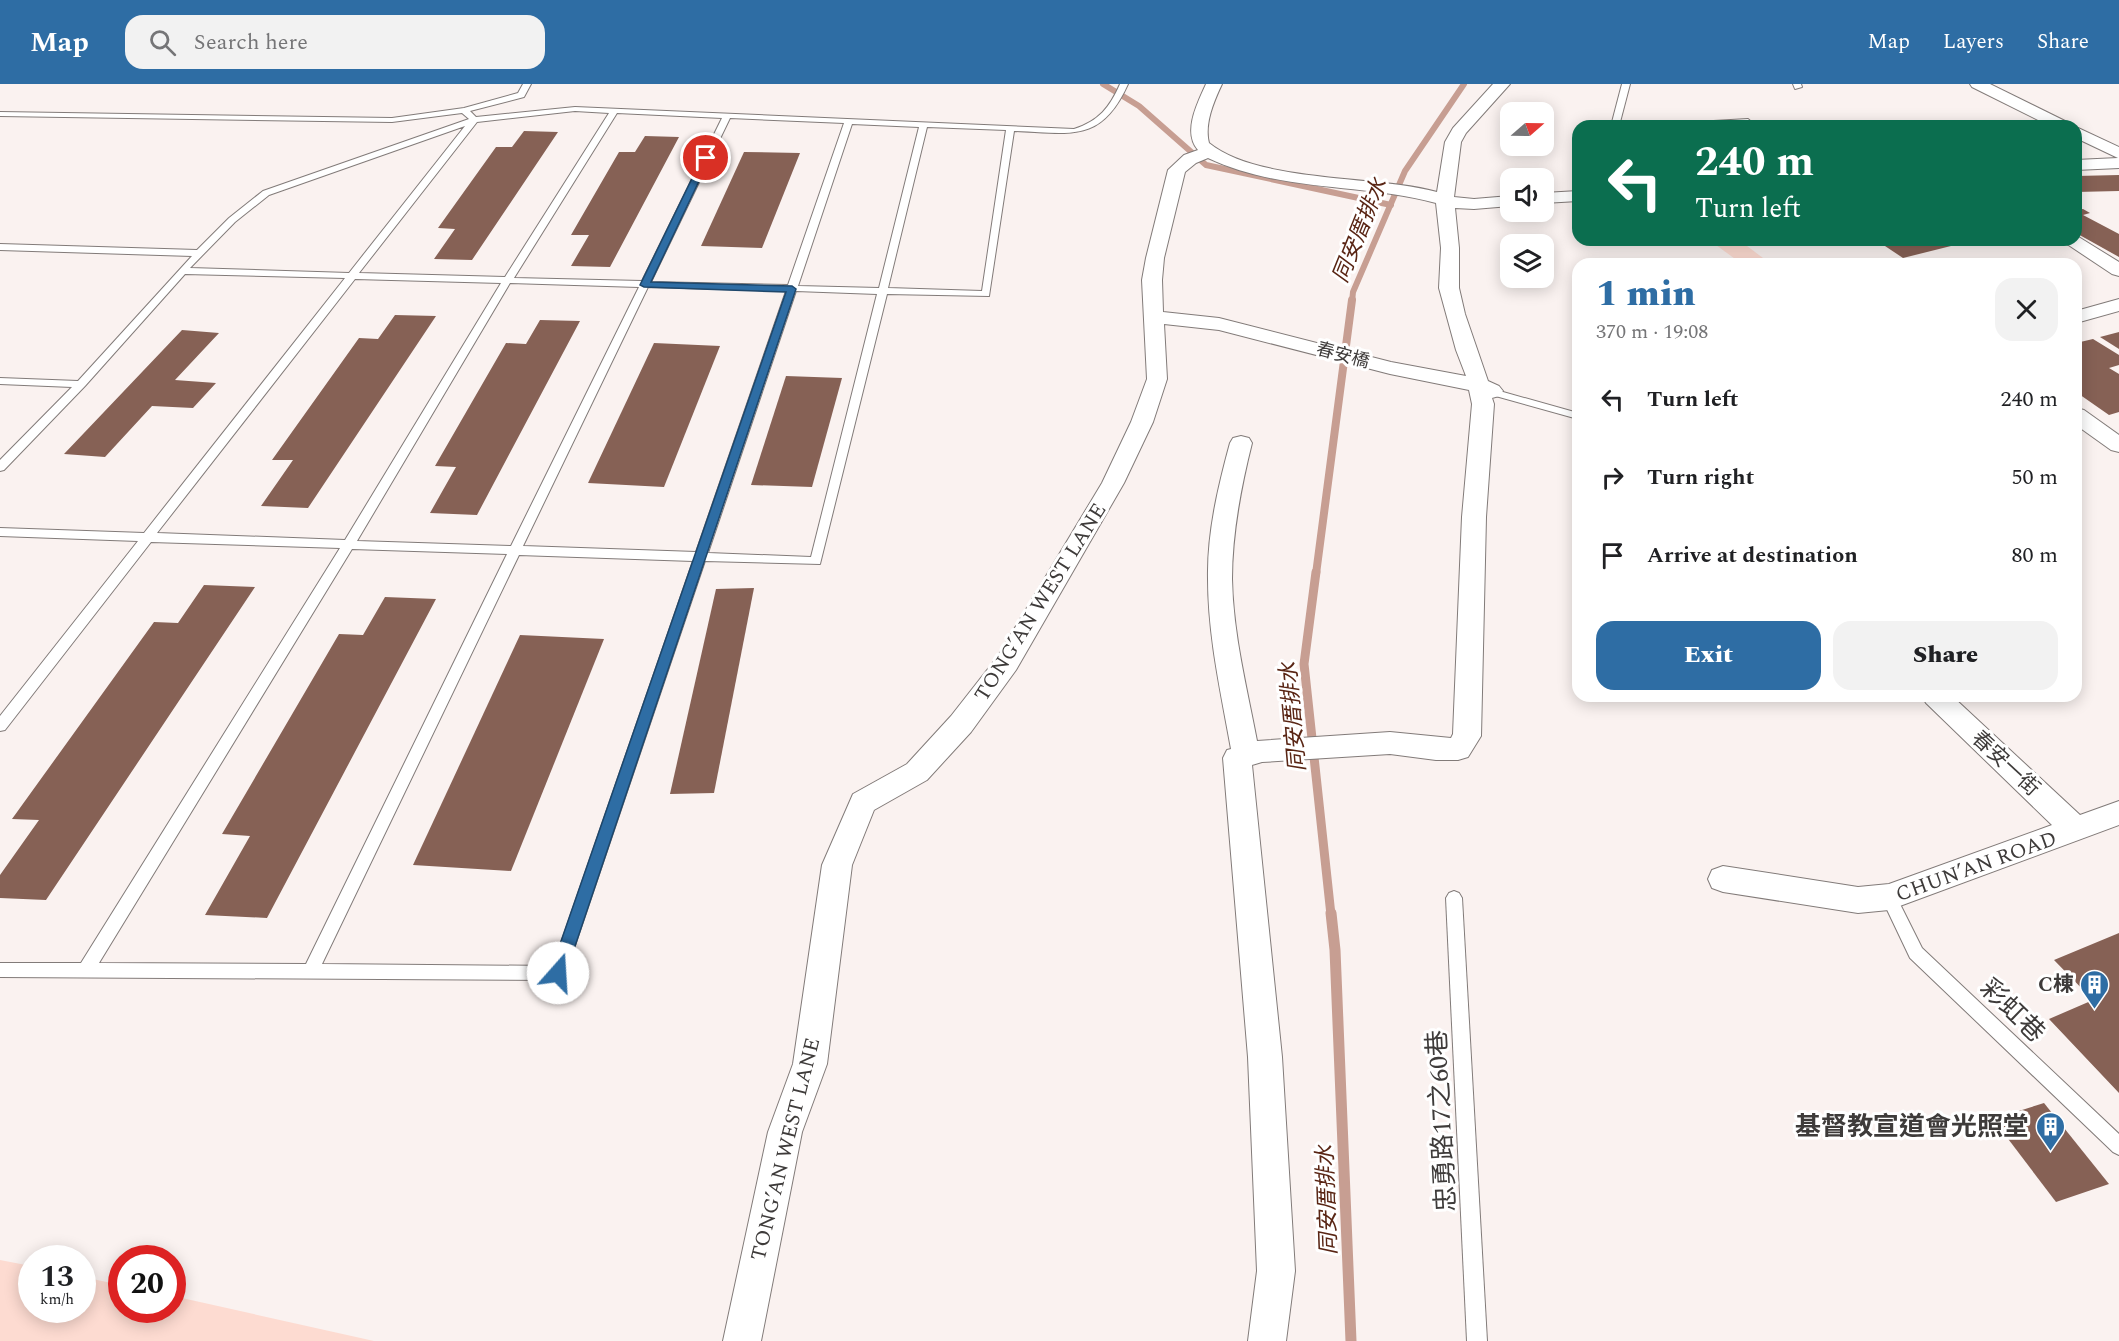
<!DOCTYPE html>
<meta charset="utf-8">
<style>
body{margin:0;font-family:Spectral,"Noto Sans TC",serif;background:#f2f2f2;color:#202124;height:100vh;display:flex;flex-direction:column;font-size:22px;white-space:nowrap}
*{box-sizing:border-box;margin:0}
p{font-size:20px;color:#757577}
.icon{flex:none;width:33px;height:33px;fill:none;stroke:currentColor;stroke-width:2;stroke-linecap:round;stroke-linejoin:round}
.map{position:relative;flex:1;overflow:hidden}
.side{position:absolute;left:1572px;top:174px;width:510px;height:444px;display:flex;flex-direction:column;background:#fff;border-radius:18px;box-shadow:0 3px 15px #0003}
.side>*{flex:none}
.hud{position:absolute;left:1572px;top:36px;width:510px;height:126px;border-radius:18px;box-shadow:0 3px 15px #0003;background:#0b6e4f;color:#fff;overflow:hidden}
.needle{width:39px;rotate:70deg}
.fabs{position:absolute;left:1500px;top:18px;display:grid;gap:12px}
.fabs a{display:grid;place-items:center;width:54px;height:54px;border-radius:12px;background:#fff;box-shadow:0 3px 15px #0003;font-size:30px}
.speed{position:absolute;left:18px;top:1161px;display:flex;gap:12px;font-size:30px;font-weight:700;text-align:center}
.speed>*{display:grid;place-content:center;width:78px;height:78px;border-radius:50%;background:#fff;box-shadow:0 3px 15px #0003;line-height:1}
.speed small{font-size:15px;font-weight:400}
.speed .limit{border:9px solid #d22;background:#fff;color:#111}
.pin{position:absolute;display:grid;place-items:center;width:51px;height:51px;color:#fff;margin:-26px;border:3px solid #fff;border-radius:50%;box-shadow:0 2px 6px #0007}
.me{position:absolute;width:66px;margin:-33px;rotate:19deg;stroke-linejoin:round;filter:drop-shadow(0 0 4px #0008)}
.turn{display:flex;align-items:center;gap:21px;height:126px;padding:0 24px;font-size:27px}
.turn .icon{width:78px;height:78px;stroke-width:2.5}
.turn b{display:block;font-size:42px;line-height:51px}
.round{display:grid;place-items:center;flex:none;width:63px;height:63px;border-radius:18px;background:#f2f2f2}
.overview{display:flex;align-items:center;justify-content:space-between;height:102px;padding:0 24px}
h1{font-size:36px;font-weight:800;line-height:45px;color:#2e6da4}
.action{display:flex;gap:12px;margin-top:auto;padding:12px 24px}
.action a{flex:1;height:69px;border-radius:18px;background:#2e6da4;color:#fff;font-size:24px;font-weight:800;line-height:69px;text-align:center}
.action a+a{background:#f2f2f2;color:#202124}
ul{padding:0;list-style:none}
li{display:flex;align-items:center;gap:18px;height:78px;padding:0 24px}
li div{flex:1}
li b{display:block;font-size:22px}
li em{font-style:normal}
header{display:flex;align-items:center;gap:36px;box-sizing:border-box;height:84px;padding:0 30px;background:#2e6da4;color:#fff}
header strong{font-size:28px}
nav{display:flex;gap:33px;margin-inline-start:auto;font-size:21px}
.search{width:420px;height:54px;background:#f2f2f2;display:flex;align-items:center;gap:15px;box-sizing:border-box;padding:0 21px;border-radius:18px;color:#757577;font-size:22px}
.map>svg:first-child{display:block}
.green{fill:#fddbd1}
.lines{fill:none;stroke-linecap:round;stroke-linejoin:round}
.stream-far3{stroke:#c79e92;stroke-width:6}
.stream-far2{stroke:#c79e92;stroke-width:8}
.stream-far1{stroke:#c79e92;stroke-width:9}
.stream{stroke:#c79e92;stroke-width:11}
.building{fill:#866155}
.service-casing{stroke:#827b79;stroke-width:2}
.minor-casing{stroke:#827b79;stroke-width:2}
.service{fill:#fff;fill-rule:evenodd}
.minor{fill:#fff;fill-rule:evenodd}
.route{fill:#2e6da4;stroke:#1e476b;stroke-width:1.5}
.labels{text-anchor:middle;stroke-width:6;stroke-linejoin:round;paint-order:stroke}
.far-street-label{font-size:18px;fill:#3e3b3a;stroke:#fff}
.street-label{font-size:21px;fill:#3e3b3a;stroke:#fff}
.poi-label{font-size:21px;font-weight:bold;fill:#3e3b3a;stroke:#fff;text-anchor:end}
.water-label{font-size:22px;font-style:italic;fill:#592514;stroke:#fff}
.near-street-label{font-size:26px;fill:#3e3b3a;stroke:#fff}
.near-poi-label{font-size:26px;font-weight:bold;fill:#3e3b3a;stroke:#fff;text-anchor:end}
</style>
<header>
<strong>Map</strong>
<div class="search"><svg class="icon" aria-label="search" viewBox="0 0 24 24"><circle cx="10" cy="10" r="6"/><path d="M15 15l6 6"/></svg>Search here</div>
<nav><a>Map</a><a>Layers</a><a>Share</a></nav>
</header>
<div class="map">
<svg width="2119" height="1257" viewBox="0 0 2119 1257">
<rect width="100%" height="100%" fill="#faf2f0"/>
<g class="green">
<polygon points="1739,156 1771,180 1742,180 1716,161"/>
<polygon points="0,1176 31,1182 32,1226 82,1226 83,1193 121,1201 122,1226 172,1226 173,1212 374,1257 0,1257"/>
</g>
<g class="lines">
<g class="stream-far3">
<polyline points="1103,0 1139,22 1206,81 1391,121"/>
<polyline points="1352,218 1353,208 1405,87 1464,0"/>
</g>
<polyline class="stream-far2" points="1316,490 1352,216"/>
<polyline class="stream-far1" points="1316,488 1304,580 1331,831"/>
<polyline class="stream" points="1331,829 1335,866 1351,1257"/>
</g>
<g class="building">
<polygon points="524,47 558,48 472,176 434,175 455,145 438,144 496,63 512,63"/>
<polygon points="645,52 679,53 610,183 571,182 589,151 571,151 619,68 635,68"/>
<polygon points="744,68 800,69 762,164 701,162"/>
<polygon points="2119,91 2119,107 2076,108 2076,92"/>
<polygon points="2083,125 2090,129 2083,131 2119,150 2119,173 2076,149 2076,126"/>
<polygon points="1876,156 1971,156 1971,157 1903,174"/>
<polygon points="395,231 436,232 308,424 261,422 293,376 272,376 359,254 378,255"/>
<polygon points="540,236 580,237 477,431 430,429 456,383 435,382 506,259 526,260"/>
<polygon points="182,246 219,249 175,296 216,299 193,324 152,322 105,373 64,370"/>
<polygon points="2119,248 2119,265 2100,253"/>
<polygon points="2093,255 2119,271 2119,281 2109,284 2119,290 2119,328 2109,331 2076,308 2076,259"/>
<polygon points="654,259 720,262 664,403 588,399"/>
<polygon points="786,292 842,294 812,403 751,401"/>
<polygon points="204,501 255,503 46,816 0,814 0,791 39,736 12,735 154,538 178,539"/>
<polygon points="754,504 714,709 670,710 716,505"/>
<polygon points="385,513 436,515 267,834 205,831 250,752 222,750 339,550 363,551"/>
<polygon points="520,551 604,555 511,787 413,781"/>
<polygon points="2119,849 2119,1009 2049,935 2093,916 2054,876"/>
<polygon points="2044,1019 2109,1100 2056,1118 1993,1035"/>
</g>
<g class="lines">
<defs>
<g id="service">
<path d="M523,0H531L524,13L470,27L476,33L575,23L1074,45C1099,37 1110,23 1120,0H1128C1101,60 1070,49 1014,47L989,212L887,210L820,480L705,477L564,894L558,896L0,893V879H81L340,464L151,458L5,646L0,647V632L138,457L0,452V444L144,449L345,194L185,190L85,302L4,386L0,387V376L72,303L0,300V294L78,297L192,172L0,166V160L197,166L229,134L263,107L469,35L462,29L392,38L0,32V28L392,34L464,24L518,9ZM575,27L609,29L505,193L359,189L477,38ZM617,29L722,34L642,197L514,194ZM730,34L844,39L788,201L651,198ZM852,40L919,43L879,204L798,202ZM465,42L349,189L190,184L235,138L269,111ZM927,43L1006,46L982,207L888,204ZM355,195L501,199L345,456L157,449ZM510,199L639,203L511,462L357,457ZM648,203L786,207L696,468L523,462ZM796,207L877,210L811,473L708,469ZM352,465L507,470L306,880L99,879ZM519,471L693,477L553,882L322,880Z"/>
<polygon points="1622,0 1630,0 1619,42 1611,42"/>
<polygon points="1793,0 1801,0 1802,3 1795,5"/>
<polygon points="1748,35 1756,42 1748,42 1746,40 1658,42 1662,40"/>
<polygon points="1496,306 1578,329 1578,335 1492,311 1492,307"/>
<polygon points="1889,806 1894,808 1922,864 2119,1050 2119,1071 2113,1068 1910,874 1881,813 1884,808"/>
<polygon points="1454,807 1459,809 1462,814 1487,1257 1467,1257 1446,814 1449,809"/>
</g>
<g id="minor">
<path d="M1206,0H1222C1214,17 1204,40 1209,59C1258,99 1375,91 1437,108L1445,58L1453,44L1493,0H1510L1466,49L1461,58L1454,113L1474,115L1510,112V122L1474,125L1455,124L1459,164V204L1465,230L1488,297L1499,302L1503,307L1499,312L1492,314L1494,320L1486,433L1481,652L1468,673L1458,676H1436L1390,670L1262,678L1252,681L1282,973L1295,1187L1286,1257H1248L1257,1187L1248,973L1223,674L1227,666L1231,665C1221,609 1208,553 1208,495C1207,449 1218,403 1230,359L1233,354L1241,352L1249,354L1252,359C1241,403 1232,449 1232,495C1233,550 1247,604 1257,657L1390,648L1451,654L1453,650L1462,433L1472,320L1469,306L1390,290L1219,246L1164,240L1167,295L1153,338L1124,399L1016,586L971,648L927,696L874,726L852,781L827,980L802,1048L761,1257H723L768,1048L793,980L822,781L853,710L907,680L951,632L998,572L1102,399L1131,338L1147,295L1142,196L1146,174L1168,86L1184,71L1198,66C1182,48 1198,18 1206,0ZM1208,74C1280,108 1361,99 1436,119L1441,164L1439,204L1456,266L1466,292L1391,278L1219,234L1163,228L1162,196L1164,174L1185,88L1196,79Z"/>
<polygon points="1970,0 1990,0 2069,39 2071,42 2050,42 1972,3"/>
<polygon points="2076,43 2119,63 2119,84 2076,86 2076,76 2118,74 2076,54"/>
<polygon points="1578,107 1578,117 1544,119 1544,109"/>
<polygon points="2077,152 2119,178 2119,192 2112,190 2061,156 2076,156"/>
<polygon points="2119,215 2119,227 2076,239 2076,227"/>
<polygon points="2076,324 2084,326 2119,351 2119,368 2111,366 2076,341"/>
<polygon points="1922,612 1952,612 2080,731 2119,717 2119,741 1889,826 1858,829 1723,808 1712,804 1708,795 1712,786 1723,782 1858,803 1889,800 2052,741 1926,619"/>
</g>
</defs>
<use href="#service" class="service-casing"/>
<use href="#minor" class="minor-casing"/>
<use href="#service" class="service"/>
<use href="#minor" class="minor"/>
</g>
<polygon class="route" points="703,72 710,74 651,198 792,202 796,205 566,889 563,894 558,896 552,894 550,889 786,208 644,203 640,201"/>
<defs>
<symbol id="building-pin" viewBox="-11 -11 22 30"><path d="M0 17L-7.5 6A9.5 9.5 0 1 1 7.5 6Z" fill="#2e6da4" stroke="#fff"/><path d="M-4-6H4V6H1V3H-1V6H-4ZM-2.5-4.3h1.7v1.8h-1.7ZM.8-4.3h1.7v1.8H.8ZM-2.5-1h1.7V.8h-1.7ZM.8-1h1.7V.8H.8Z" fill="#fff"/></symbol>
</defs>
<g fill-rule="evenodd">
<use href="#building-pin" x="2078" y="884" width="33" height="45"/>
<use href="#building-pin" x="2034" y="1026" width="33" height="45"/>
</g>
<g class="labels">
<g class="far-street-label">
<text transform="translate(1343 271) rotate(15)" y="6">春安橋</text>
</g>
<g class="street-label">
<text transform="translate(1040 518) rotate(-58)" y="7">TONG’AN WEST LANE</text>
<text transform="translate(2006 679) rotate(43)" y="7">春安一街</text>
<text transform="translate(1976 782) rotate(-20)" y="7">CHUN’AN ROAD</text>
<text transform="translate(785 1065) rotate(-76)" y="7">TONG’AN WEST LANE</text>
</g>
<g class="poi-label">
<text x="2074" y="907">C棟</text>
</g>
<g class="water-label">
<text transform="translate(1359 146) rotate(-68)" y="8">同安厝排水</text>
<text transform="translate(1292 633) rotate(-95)" y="8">同安厝排水</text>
<text transform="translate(1326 1116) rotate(-92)" y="8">同安厝排水</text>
</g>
<g class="near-street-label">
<text transform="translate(2013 926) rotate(44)" y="9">彩虹巷</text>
<text transform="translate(1441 1037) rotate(-93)" y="9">忠勇路17之60巷</text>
</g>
<g class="near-poi-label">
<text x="2029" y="1051">基督教宣道會光照堂</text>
</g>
</g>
</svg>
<div class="fabs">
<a><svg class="needle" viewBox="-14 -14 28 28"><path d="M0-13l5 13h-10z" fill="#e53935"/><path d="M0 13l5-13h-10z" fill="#757577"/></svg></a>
<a><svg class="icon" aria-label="sound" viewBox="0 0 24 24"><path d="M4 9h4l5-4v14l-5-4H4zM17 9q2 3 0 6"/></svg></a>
<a><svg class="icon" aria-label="layers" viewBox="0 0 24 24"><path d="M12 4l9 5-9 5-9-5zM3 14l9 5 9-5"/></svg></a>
</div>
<div class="speed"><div>13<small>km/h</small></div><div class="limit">20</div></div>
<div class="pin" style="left:706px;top:74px;background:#d93025"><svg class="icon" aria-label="arrive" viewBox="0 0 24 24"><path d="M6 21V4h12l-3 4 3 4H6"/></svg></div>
<svg class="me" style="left:558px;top:889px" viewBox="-20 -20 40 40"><circle r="19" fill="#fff"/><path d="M0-13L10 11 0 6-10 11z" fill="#2e6da4"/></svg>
<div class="hud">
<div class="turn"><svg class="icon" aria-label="left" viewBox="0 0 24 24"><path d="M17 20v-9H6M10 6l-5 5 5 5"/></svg><div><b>240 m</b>Turn left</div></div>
</div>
<section class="side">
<div class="overview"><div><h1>1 min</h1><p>370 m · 19:08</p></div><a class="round"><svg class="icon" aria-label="close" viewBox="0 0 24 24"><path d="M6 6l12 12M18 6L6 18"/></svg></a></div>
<ul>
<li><svg class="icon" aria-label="left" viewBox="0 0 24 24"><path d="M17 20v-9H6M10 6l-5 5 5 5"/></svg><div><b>Turn left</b></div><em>240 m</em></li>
<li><svg class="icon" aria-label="right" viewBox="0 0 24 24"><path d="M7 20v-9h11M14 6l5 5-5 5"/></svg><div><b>Turn right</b></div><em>50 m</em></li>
<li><svg class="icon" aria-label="arrive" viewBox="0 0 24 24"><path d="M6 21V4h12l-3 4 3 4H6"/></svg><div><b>Arrive at destination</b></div><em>80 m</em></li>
</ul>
<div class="action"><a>Exit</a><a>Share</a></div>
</section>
</div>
